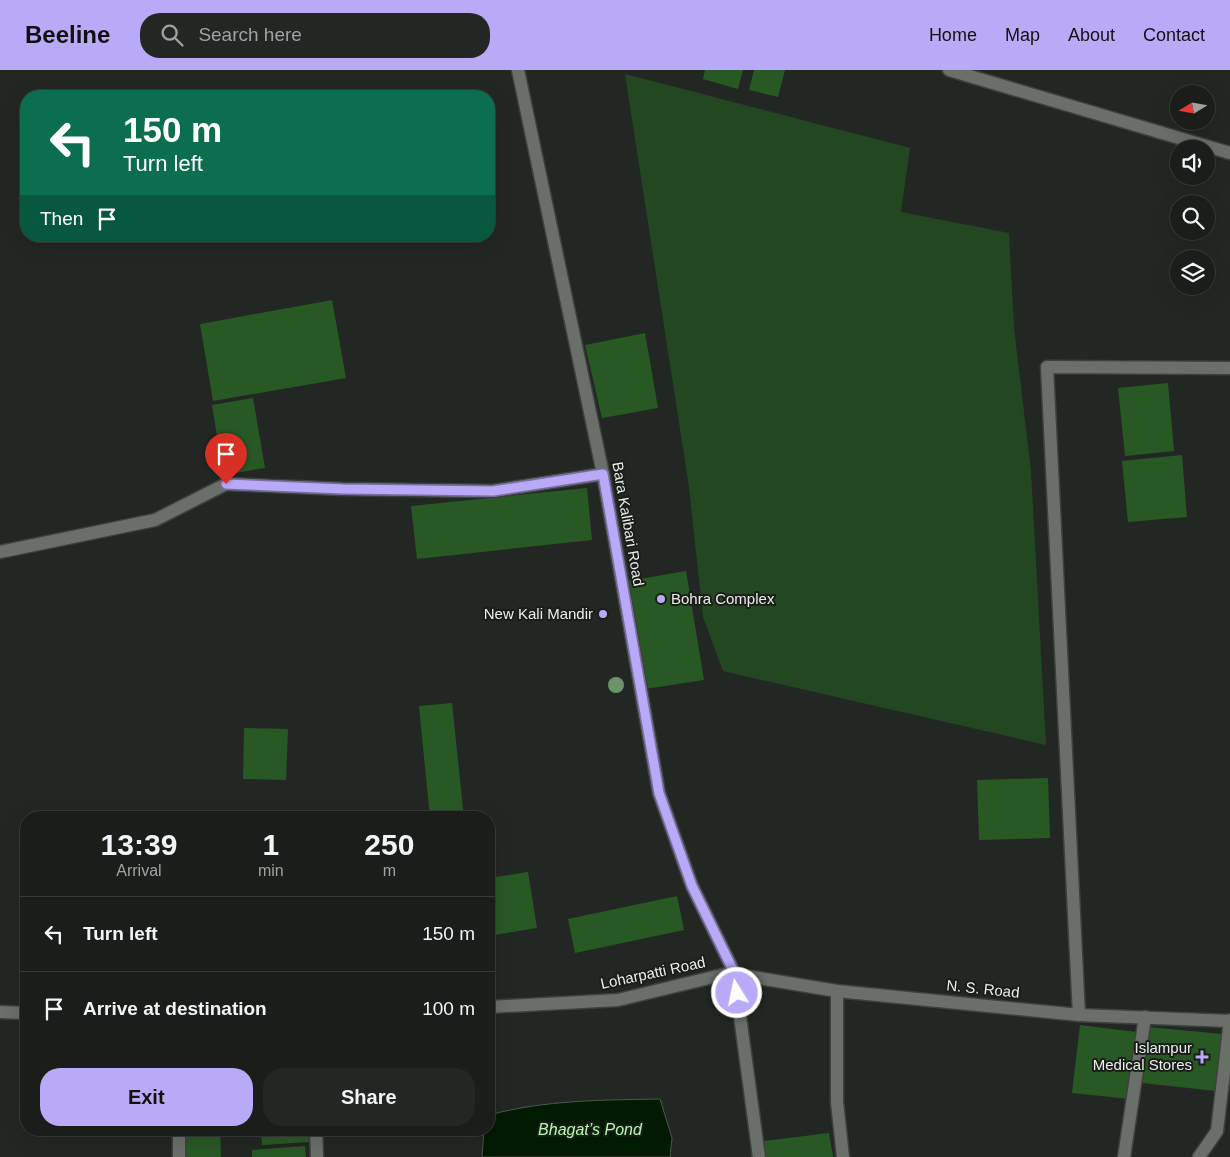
<!DOCTYPE html>
<meta charset="utf-8">
<style>
body{margin:0;font-family:Helvetica,sans-serif;background:#232623;color:#f1f3f6;height:100vh;display:flex;flex-direction:column;font-size:19px;white-space:nowrap}
*{box-sizing:border-box;margin:0}
p{font-size:16px;color:#9fa2a2}
.icon{flex:none;width:28px;height:28px;fill:none;stroke:currentColor;stroke-width:2;stroke-linecap:round;stroke-linejoin:round}
.map{position:relative;flex:1;overflow:hidden}
.details{position:absolute;left:20px;top:741px;width:475px;height:325px;display:flex;flex-direction:column;background:#1a1d1a;border-radius:20px;box-shadow:0 5px 20px #0002,0 0 0 1px #383b39}
.details>*{flex:none}
.top-card{position:absolute;left:20px;top:20px;width:475px;height:152px;border-radius:20px;box-shadow:0 5px 20px #0002,0 0 0 1px #383b39;background:#0b6e4f;color:#fff;overflow:hidden}
.needle{width:32px;rotate:259deg}
.tools{position:absolute;left:1170px;top:15px;display:grid;gap:10px}
.tools a{display:grid;place-items:center;width:45px;height:45px;border-radius:50%;background:#1a1d1a;box-shadow:0 5px 20px #0002,0 0 0 1px #383b39;font-size:25px}
.pin{position:absolute;display:grid;place-items:center;width:42px;height:42px;color:#fff;margin:-51px -21px;border-radius:50% 50% 50% 0;rotate:-45deg;box-shadow:0 0 5px #0007}
.pin .icon{rotate:45deg}
.me{position:absolute;width:55px;margin:-28px;rotate:350deg;stroke-linejoin:round;filter:drop-shadow(0 0 4px #0008)}
.turn{display:flex;align-items:center;gap:18px;height:105px;padding:0 20px;font-size:22px}
.turn .icon{width:65px;height:65px;stroke-width:2.5}
.turn b{display:block;font-size:35px;line-height:42px}
.then{display:flex;align-items:center;height:48px;padding:0 20px;background:#0003;gap:10px;font-size:19px}
.eta{display:flex;justify-content:space-evenly;align-items:center;height:85px;text-align:center}
.eta b{font-size:30px;font-weight:800;line-height:35px}
.cta{display:flex;gap:10px;margin-top:auto;padding:10px 20px}
.cta a{flex:1;height:58px;border-radius:20px;background:#b9aaf7;color:#111;font-size:20px;font-weight:800;line-height:58px;text-align:center}
.cta a+a{background:#232623;color:#f1f3f6}
ul{padding:0;list-style:none}
li{display:flex;align-items:center;gap:15px;height:75px;padding:0 20px;border-top:1px solid #383b39}
li div{flex:1}
li b{display:block;font-size:19px}
li em{font-style:normal}
header{display:flex;align-items:center;gap:30px;box-sizing:border-box;height:70px;padding:0 25px;background:#b9aaf7;color:#111}
header strong{font-size:24px}
nav{display:flex;gap:28px;margin-inline-start:auto;font-size:18px}
.search{width:350px;height:45px;background:#232623;display:flex;align-items:center;gap:12px;box-sizing:border-box;padding:0 18px;border-radius:20px;color:#9fa2a2;font-size:19px}
.map>svg:first-child{display:block}
.green{fill:#234821}
.water{fill:#021a02;stroke:#485948}
.building{fill:#285925}
.lines{fill:none;stroke-linecap:round;stroke-linejoin:round}
.minor-casing{stroke:#3e413d;stroke-width:15}
.secondary-casing{stroke:#3e413d;stroke-width:15}
.minor{stroke:#6b6f6a;stroke-width:12}
.secondary{stroke:#6b6f6a;stroke-width:12}
.tree{fill:#6b9468}
.route-casing{stroke:#786ea1;stroke-width:12}
.route{stroke:#b9aaf7;stroke-width:9}
.poi-dot{fill:#b9aaf7;stroke:#1a1e19;stroke-width:2}
.labels{text-anchor:middle;stroke-width:4;stroke-linejoin:round;paint-order:stroke}
.street-label{font-size:15px;fill:#ebedea;stroke:#1a1e19}
.poi-label{font-size:15px;fill:#ebedea;stroke:#1a1e19;text-anchor:end}
.water-label{font-size:16px;font-style:italic;fill:#b1faab;stroke:#1a1e19}
</style>
<header>
<strong>Beeline</strong>
<div class="search"><svg class="icon" aria-label="search" viewBox="0 0 24 24"><circle cx="10" cy="10" r="6"/><path d="M15 15l6 6"/></svg>Search here</div>
<nav><a>Home</a><a>Map</a><a>About</a><a>Contact</a></nav>
</header>
<div class="map">
<svg width="1230" height="1087" viewBox="0 0 1230 1087">
<rect width="100%" height="100%" fill="#232723"/>
<polygon class="green" points="625,4 910,78 901,142 1009,163 1014,258 1031,401 1046,675 723,601 703,547 689,417"/>
<path class="water" d="M660,1029L672,1068L670,1087H482L484,1060H489V1045C545,1030 602,1030 660,1029Z"/>
<g class="building">
<polygon points="705,0 743,0 738,19 703,9"/>
<polygon points="754,0 785,0 778,27 749,20"/>
<polygon points="332,230 346,308 213,331 200,254"/>
<polygon points="645,263 658,338 602,348 585,275"/>
<polygon points="1168,313 1174,381 1125,386 1118,318"/>
<polygon points="253,328 265,398 223,405 212,335"/>
<polygon points="1182,385 1187,447 1128,452 1122,391"/>
<polygon points="587,418 592,470 417,489 411,436"/>
<polygon points="686,501 704,610 645,619 628,511"/>
<polygon points="452,633 464,748 430,748 419,636"/>
<polygon points="244,658 288,659 286,710 243,709"/>
<polygon points="1048,708 1050,768 979,770 977,710"/>
<polygon points="528,802 537,858 489,866 489,808"/>
<polygon points="677,826 684,860 575,883 568,849"/>
<polygon points="1080,955 1136,962 1129,1029 1072,1023"/>
<polygon points="1148,957 1222,964 1216,1021 1142,1013"/>
<polygon points="183,1060 220,1060 221,1087 184,1087"/>
<polygon points="261,1060 308,1060 309,1072 262,1075"/>
<polygon points="829,1063 833,1087 766,1087 764,1071"/>
<polygon points="305,1076 306,1087 252,1087 252,1080"/>
</g>
<g class="lines">
<defs>
<g id="minor">
<polyline points="518,0 603,404 659,723 692,816 734,902 759,1087"/>
<polyline points="0,482 155,450 226,414 343,419 493,421 603,404"/>
<polyline points="734,904 837,921 1079,945 1230,951"/>
<polyline points="837,921 837,1032 843,1087"/>
<polyline points="489,937 618,930 734,902"/>
<polyline points="0,942 26,943"/>
<polyline points="1079,945 1047,297 1230,298"/>
<polyline points="179,1060 179,1087"/>
<polyline points="316,1060 317,1087"/>
<polyline points="1124,1087 1145,947"/>
<polyline points="1199,1087 1217,1061 1230,950"/>
</g>
<polyline id="secondary" points="949,0 1230,83"/>
</defs>
<use href="#minor" class="minor-casing"/>
<use href="#secondary" class="secondary-casing"/>
<use href="#minor" class="minor"/>
<use href="#secondary" class="secondary"/>
</g>
<circle class="tree" cx="616" cy="615" r="8"/>
<g class="lines">
<defs>
<polyline id="route" points="226,414 343,419 493,421 603,404 659,723 692,816 734,902 737,923"/>
</defs>
<use href="#route" class="route-casing"/>
<use href="#route" class="route"/>
</g>
<g class="poi-dot">
<circle cx="661" cy="529" r="5"/>
<circle cx="603" cy="544" r="5"/>
<path d="M1199.5 979.5h5v5h5v5h-5v5h-5v-5h-5v-5h5z"/>
</g>
<g class="labels">
<g class="street-label">
<text transform="translate(628 454) rotate(80)" y="5">Bara Kalibari Road</text>
<text transform="translate(653 903) rotate(-12)" y="5">Loharpatti Road</text>
<text transform="translate(983 919) rotate(6)" y="5">N. S. Road</text>
</g>
<g class="poi-label">
<text x="671" y="534" text-anchor="start">Bohra Complex</text>
<text x="593" y="549">New Kali Mandir</text>
<text x="1192" y="983">Islampur<tspan x="1192" dy="17">Medical Stores</tspan></text>
</g>
<g class="water-label">
<text x="590" y="1065">Bhagat’s Pond</text>
</g>
</g>
</svg>
<div class="tools">
<a><svg class="needle" viewBox="-14 -14 28 28"><path d="M0-13l5 13h-10z" fill="#e53935"/><path d="M0 13l5-13h-10z" fill="#9fa2a2"/></svg></a>
<a><svg class="icon" aria-label="sound" viewBox="0 0 24 24"><path d="M4 9h4l5-4v14l-5-4H4zM17 9q2 3 0 6"/></svg></a>
<a><svg class="icon" aria-label="search" viewBox="0 0 24 24"><circle cx="10" cy="10" r="6"/><path d="M15 15l6 6"/></svg></a>
<a><svg class="icon" aria-label="layers" viewBox="0 0 24 24"><path d="M12 4l9 5-9 5-9-5zM3 14l9 5 9-5"/></svg></a>
</div>
<div class="pin" style="left:226px;top:414px;background:#d93025"><svg class="icon" aria-label="arrive" viewBox="0 0 24 24"><path d="M6 21V4h12l-3 4 3 4H6"/></svg></div>
<svg class="me" style="left:737px;top:923px" viewBox="-20 -20 40 40"><circle r="17" fill="#b9aaf7" stroke="#fff" stroke-width="3"/><path d="M0-11L8 9 0 5-8 9z" fill="#fff"/></svg>
<div class="top-card">
<div class="turn"><svg class="icon" aria-label="left" viewBox="0 0 24 24"><path d="M17 20v-9H6M10 6l-5 5 5 5"/></svg><div><b>150 m</b>Turn left</div></div>
<div class="then">Then<svg class="icon" aria-label="arrive" viewBox="0 0 24 24"><path d="M6 21V4h12l-3 4 3 4H6"/></svg></div>
</div>
<section class="details">
<div class="eta">
<div><b>13:39</b><p>Arrival</p></div>
<div><b>1</b><p>min</p></div>
<div><b>250</b><p>m</p></div>
</div>
<ul>
<li><svg class="icon" aria-label="left" viewBox="0 0 24 24"><path d="M17 20v-9H6M10 6l-5 5 5 5"/></svg><div><b>Turn left</b></div><em>150 m</em></li>
<li><svg class="icon" aria-label="arrive" viewBox="0 0 24 24"><path d="M6 21V4h12l-3 4 3 4H6"/></svg><div><b>Arrive at destination</b></div><em>100 m</em></li>
</ul>
<div class="cta"><a>Exit</a><a>Share</a></div>
</section>
</div>
